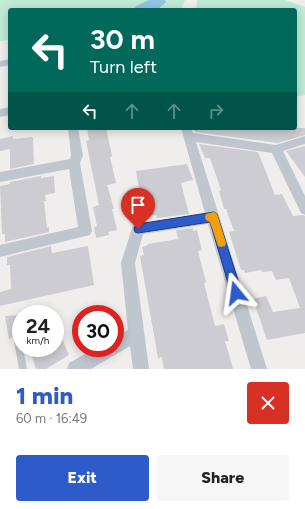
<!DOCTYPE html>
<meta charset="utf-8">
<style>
body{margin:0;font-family:Figtree,sans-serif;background:#f6f6f6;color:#222;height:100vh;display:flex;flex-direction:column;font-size:15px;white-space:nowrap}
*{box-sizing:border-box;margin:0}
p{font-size:13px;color:#767676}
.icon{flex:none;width:22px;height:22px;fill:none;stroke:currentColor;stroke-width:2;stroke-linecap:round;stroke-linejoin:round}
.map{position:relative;height:369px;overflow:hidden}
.sheet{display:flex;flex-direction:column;background:#fff;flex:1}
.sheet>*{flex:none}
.guide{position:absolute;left:8px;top:8px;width:289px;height:122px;border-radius:4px;box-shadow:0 2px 10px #0003;background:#00695c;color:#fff;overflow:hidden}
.speed{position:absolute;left:12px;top:305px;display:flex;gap:8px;font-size:20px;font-weight:700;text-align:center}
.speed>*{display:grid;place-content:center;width:52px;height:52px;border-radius:50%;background:#fff;box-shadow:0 2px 10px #0003;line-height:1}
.speed small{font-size:10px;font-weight:400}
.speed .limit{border:6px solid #d22;background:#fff;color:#111}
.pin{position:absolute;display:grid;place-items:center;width:34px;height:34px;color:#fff;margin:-41px -17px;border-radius:50% 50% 50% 0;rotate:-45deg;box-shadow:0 0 4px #0007}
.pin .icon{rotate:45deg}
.me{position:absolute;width:44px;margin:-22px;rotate:344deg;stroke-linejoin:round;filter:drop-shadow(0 0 3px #0008)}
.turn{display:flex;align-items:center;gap:14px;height:84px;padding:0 16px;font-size:18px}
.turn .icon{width:52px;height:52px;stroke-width:2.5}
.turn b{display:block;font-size:28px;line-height:34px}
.lanes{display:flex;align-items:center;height:38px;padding:0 16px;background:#0003;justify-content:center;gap:20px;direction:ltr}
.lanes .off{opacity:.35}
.round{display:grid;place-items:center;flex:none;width:42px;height:42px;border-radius:4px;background:#f6f6f6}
.headline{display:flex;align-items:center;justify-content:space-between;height:68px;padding:0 16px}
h1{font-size:24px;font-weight:800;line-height:30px;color:#2d5bca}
.button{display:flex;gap:8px;margin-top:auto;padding:8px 16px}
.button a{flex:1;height:46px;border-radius:4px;background:#2d5bca;color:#fff;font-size:16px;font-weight:800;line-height:46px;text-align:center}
.button a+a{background:#f6f6f6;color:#222}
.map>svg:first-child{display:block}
.green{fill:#c0e9d6}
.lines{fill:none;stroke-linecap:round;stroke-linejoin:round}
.river{fill:#92c5e1;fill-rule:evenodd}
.building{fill:#ccccd2}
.lane{fill:#c0c6ce;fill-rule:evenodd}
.street{fill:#c0c6ce;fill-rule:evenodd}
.route{fill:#2d5bca;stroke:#1d3b83}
.slow{fill:#f59e0b}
</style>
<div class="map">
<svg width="305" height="369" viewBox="0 0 305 369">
<rect width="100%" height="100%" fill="#f0eeed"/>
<g class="green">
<polygon points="0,0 185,0 181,10 10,10 10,40 0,41"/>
<polygon points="197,0 285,0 305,7 305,95 295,97 295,10 196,10"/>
</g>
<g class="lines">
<polygon class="river" points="149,0 165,0 166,2 157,10 133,10 136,6"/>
</g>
<g class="building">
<polygon points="87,128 106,128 112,156 110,157 116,183 107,185 114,209 112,209 117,230 108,232 109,235 96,238 94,227 97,226 93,207 99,205 86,141 89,140"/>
<polygon points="193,128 305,128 305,135 278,143 195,132"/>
<polygon points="13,136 13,139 33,137 34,164 10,169 10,149 0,151 0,139"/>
<polygon points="199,144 258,152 275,195 282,194 293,216 302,215 305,216 305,333 267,340 253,299 266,296 273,312 300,308 289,278 276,280 272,271 262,272 261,270 245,273 244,270 241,270 229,232 234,231 226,209 224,209 219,191 221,190 210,158 205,158"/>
<polygon points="305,146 305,177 286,151"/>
<polygon points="187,164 193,180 181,183 189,214 157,218 156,215 144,217 136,171"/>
<polygon points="41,176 41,178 54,176 55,193 45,195 46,201 44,201 47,228 49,227 49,232 5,242 5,234 2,234 0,186 10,184 10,182"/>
<polygon points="193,228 193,231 197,230 202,250 198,251 206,282 204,283 215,326 224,324 229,341 225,341 233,369 164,369 162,357 158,358 140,256 144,255 142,247 148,245 148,244 178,239 176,230"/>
<polygon points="51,246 52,253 88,246 94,285 0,306 0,292 11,289 10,265 7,265 7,257"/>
<polygon points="21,315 21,334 9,339 5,316"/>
<polygon points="55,322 69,355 46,369 36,369 31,353 40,348 55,348"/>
</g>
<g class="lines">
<polygon class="lane" points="18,338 21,340 21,348 23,348 27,369 19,369 14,342 15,339"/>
<g class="street">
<polygon points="10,59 10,65 0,67 0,61"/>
<polygon points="10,107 10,115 0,117 0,109"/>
<polygon points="68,128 78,128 83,155 80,163 92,231 90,235 0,257 0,245 78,227 69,169 0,182 0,172 70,159 71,155"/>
<polygon points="181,128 191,128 193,133 276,145 305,136 305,144 283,151 305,196 305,215 301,213 272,153 196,142 267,369 251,369 208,224 143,234 135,263 149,369 133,369 130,346 91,369 67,369 69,363 96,348 115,348 115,337 128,330 121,263 133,225 205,213"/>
</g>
</g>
<polygon class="route" points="214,212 217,214 218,217 242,293 240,297 236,298 232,297 231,293 210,222 138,233 135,232 134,229 135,226 138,224"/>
<polygon class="slow" points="214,212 217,214 218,217 226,243 225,246 221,247 218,246 210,222 206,220 205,217 206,214"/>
</svg>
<div class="speed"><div>24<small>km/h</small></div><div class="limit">30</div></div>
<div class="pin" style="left:138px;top:229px;background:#d93025"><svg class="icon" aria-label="arrive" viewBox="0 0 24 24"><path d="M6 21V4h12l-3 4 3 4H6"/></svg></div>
<svg class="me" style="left:236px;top:293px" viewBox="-20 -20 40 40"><path d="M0-17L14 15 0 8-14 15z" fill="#2d5bca" stroke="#fff" stroke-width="4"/></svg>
<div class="guide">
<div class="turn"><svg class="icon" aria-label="left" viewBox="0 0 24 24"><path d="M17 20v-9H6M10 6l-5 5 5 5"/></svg><div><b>30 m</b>Turn left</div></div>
<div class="lanes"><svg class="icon" aria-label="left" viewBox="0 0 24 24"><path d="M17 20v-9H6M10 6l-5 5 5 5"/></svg><svg class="icon off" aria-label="ahead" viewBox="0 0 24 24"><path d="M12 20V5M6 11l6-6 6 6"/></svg><svg class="icon off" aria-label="ahead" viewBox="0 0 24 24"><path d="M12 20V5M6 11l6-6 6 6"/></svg><svg class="icon off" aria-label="right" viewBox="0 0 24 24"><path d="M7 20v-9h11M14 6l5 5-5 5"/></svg></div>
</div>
</div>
<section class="sheet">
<div class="headline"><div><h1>1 min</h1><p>60 m · 16:49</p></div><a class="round" style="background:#d93025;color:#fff"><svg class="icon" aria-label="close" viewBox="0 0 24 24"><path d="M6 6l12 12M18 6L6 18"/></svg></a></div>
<div class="button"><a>Exit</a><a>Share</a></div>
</section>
